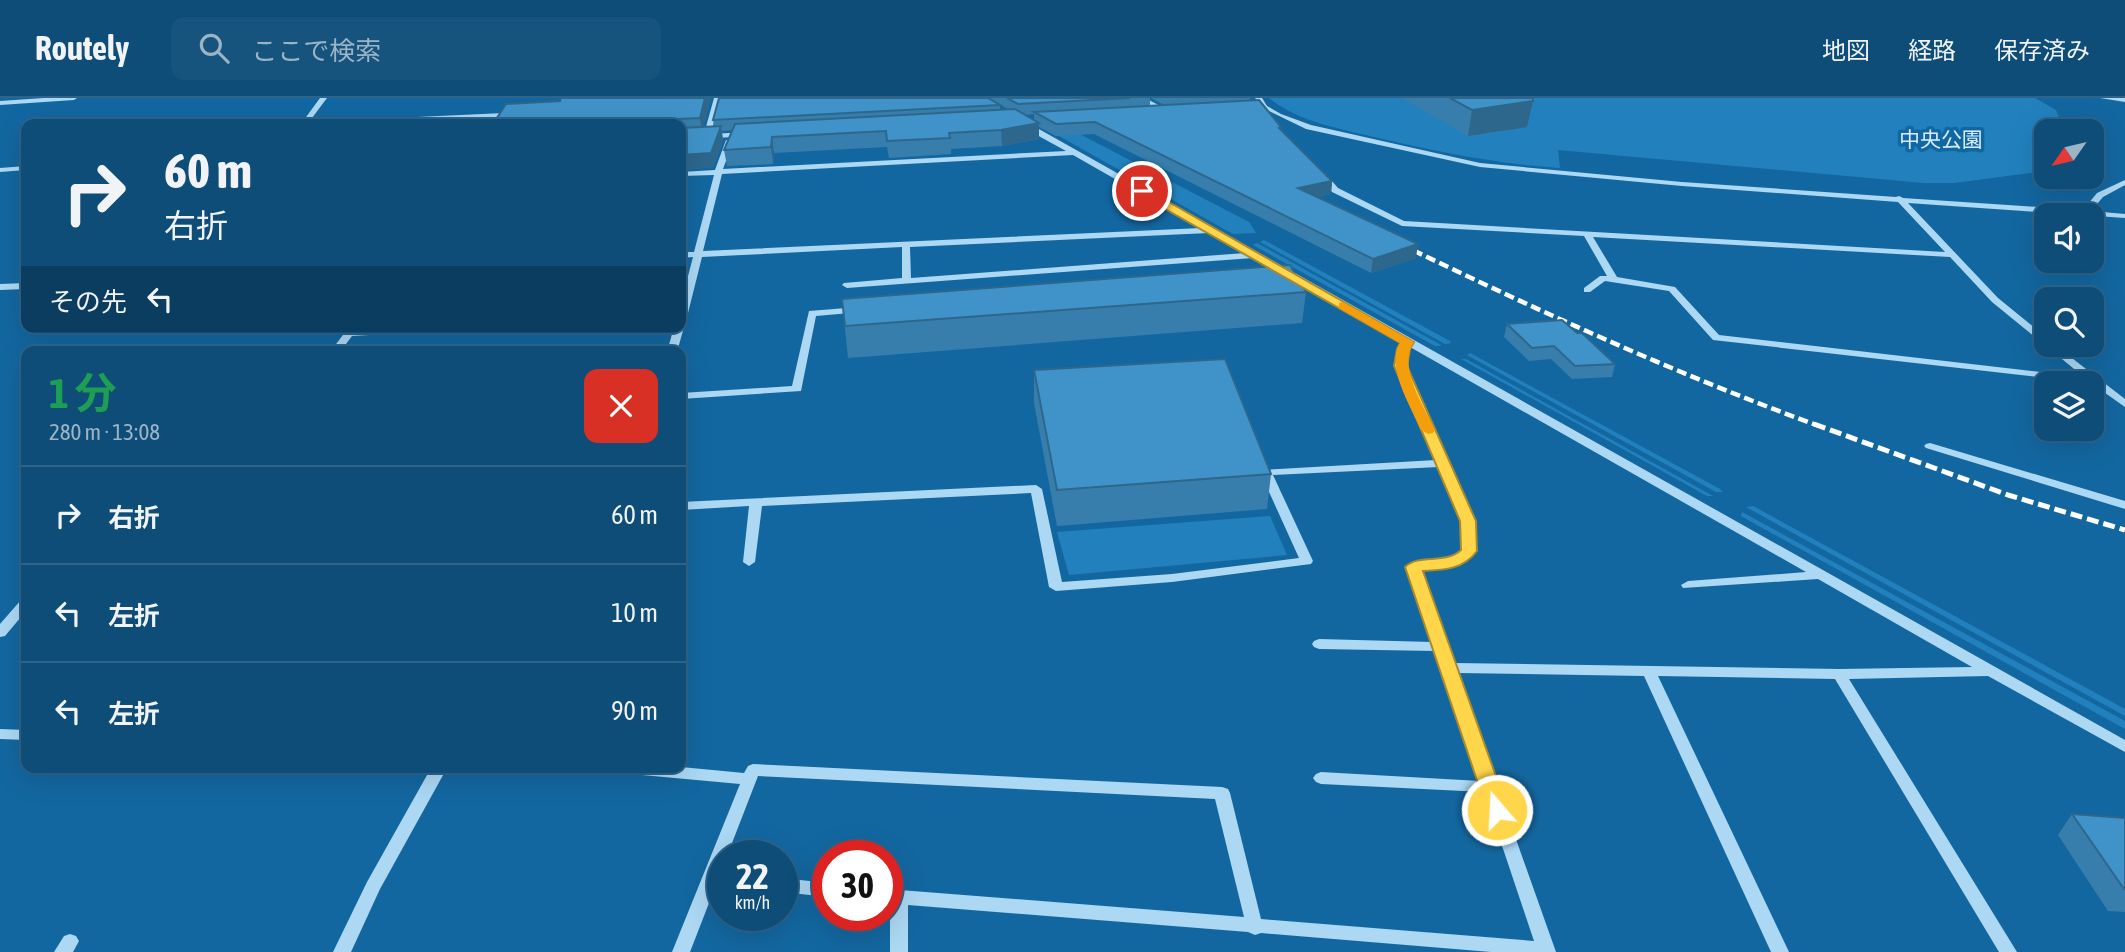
<!DOCTYPE html>
<html lang="ja">
<meta charset="utf-8">
<style>
body{margin:0;font-family:"Asap Condensed","Noto Sans JP",sans-serif;background:#17547d;color:#f1f3f6;height:100vh;display:flex;flex-direction:column;font-size:26px;white-space:nowrap}
*{box-sizing:border-box;margin:0}
p{font-size:23px;color:#9bb4c6}
.icon{flex:none;width:38px;height:38px;fill:none;stroke:currentColor;stroke-width:2;stroke-linecap:round;stroke-linejoin:round}
.map{position:relative;flex:1;overflow:hidden}
.drawer{position:absolute;left:21px;top:248px;width:665px;height:427px;display:flex;flex-direction:column;background:#0e4d78;border-radius:14px;box-shadow:0 7px 28px #0002,0 0 0 2px #2e648a}
.drawer>*{flex:none}
.top-card{position:absolute;left:21px;top:21px;width:665px;height:214px;border-radius:14px;box-shadow:0 7px 28px #0002,0 0 0 2px #2e648a;background:#0e4d78;color:#f1f3f6;overflow:hidden}
.needle{width:46px;rotate:236deg}
.fabs{position:absolute;left:2034px;top:21px;display:grid;gap:14px}
.fabs a{display:grid;place-items:center;width:70px;height:70px;border-radius:14px;background:#0e4d78;box-shadow:0 7px 28px #0002,0 0 0 2px #2e648a;font-size:35px}
.speed{position:absolute;left:707px;top:742px;display:flex;gap:14px;font-size:35px;font-weight:700;text-align:center}
.speed>*{display:grid;place-content:center;width:91px;height:91px;border-radius:50%;background:#0e4d78;box-shadow:0 7px 28px #0002,0 0 0 2px #2e648a;line-height:1}
.speed small{font-size:18px;font-weight:400}
.speed .limit{border:10px solid #d22;background:#fff;color:#111}
.pin{position:absolute;display:grid;place-items:center;width:60px;height:60px;color:#fff;margin:-30px;border:4px solid #fff;border-radius:50%;box-shadow:0 2px 7px #0007}
.me{position:absolute;width:77px;margin:-38px;rotate:341deg;stroke-linejoin:round;filter:drop-shadow(0 0 5px #0008)}
.turn{display:flex;align-items:center;gap:24px;height:147px;padding:0 28px;font-size:32px}
.turn .icon{width:91px;height:91px;stroke-width:2.5}
.turn b{display:block;font-size:49px;line-height:60px}
.then{display:flex;align-items:center;height:66px;padding:0 28px;background:#0003;gap:14px;font-size:26px}
.round{display:grid;place-items:center;flex:none;width:74px;height:74px;border-radius:14px;background:#17547d}
.overview{display:flex;align-items:center;justify-content:space-between;height:119px;padding:0 28px}
h1{font-size:42px;font-weight:700;line-height:52px;color:#1e9e55}
ul{padding:0;list-style:none}
li{display:flex;align-items:center;gap:21px;height:98px;padding:0 28px;border-top:2px solid #2e648a}
li div{flex:1}
li b{display:block;font-size:26px}
li em{font-style:normal}
header{display:flex;align-items:center;gap:42px;box-sizing:border-box;height:98px;padding:0 35px;background:#0e4d78;border-bottom:2px solid #2e648a}
header strong{font-size:33px}
nav{display:flex;gap:38px;margin-inline-start:auto;font-size:24px}
.search{width:490px;height:63px;background:#17547d;display:flex;align-items:center;gap:18px;box-sizing:border-box;padding:0 24px;border-radius:14px;color:#9bb4c6;font-size:26px}
.map>svg:first-child{display:block}
.green{fill:#2281bd}
.lines{fill:none;stroke-linecap:round;stroke-linejoin:round}
.minor{fill:#acd8f4;fill-rule:evenodd}
.rail-far1{stroke:#fff;stroke-width:4.5;stroke-dasharray:10 4.5;stroke-linecap:butt}
.rail{stroke:#fff;stroke-width:5;stroke-dasharray:12 5;stroke-linecap:butt}
.wall{fill:#377eac;fill-rule:evenodd}
.shaded-wall{fill:#2d678c}
.building{fill:#4093c8;stroke:#2d678c;stroke-width:2}
.route{fill:#ffd54a;stroke:#a68a30;stroke-width:2}
.slow{fill:#f59e0b}
.labels{text-anchor:middle;stroke-width:7;stroke-linejoin:round;paint-order:stroke}
.far-park-label{font-size:21px;fill:#d5eefe;stroke:#1367a0}
</style>
<header>
<strong>Routely</strong>
<div class="search"><svg class="icon" aria-label="search" viewBox="0 0 24 24"><circle cx="10" cy="10" r="6"/><path d="M15 15l6 6"/></svg>ここで検索</div>
<nav><a>地図</a><a>経路</a><a>保存済み</a></nav>
</header>
<div class="map">
<svg width="2125" height="854" viewBox="0 0 2125 854">
<rect width="100%" height="100%" fill="#1367a0"/>
<g class="green">
<path d="M1269,0H2035L2056,12L2065,33H2046V73L1954,85H1924L1558,52L1560,70C1496,66 1435,53 1374,39C1337,30 1299,24 1269,0Z"/>
<polygon points="1068,30 1249,124 1256,135 1233,136 1052,34"/>
<polygon points="1264,142 1450,243 1451,245 1445,246 1260,144"/>
<polygon points="1257,145 1441,247 1441,248 1435,248 1253,147"/>
<polygon points="1470,255 1720,391 1723,394 1716,394 1467,257"/>
<polygon points="1461,261 1466,261 1713,398 1707,398"/>
<polygon points="1753,408 2125,611 2125,618 1746,409"/>
<polygon points="1742,414 2125,623 2125,631 1741,418"/>
<polygon points="1270,418 1287,457 1069,477 1057,434"/>
</g>
<g class="lines">
<g class="minor">
<polygon points="44,0 77,0 74,2 0,7 0,3"/>
<polygon points="320,0 327,0 309,24 504,15 508,17 501,26 493,26 498,19 350,26 301,26"/>
<polygon points="714,0 720,0 711,36 747,34 751,36 750,38 681,42 681,38 704,36"/>
<polygon points="1136,0 1145,0 1170,13 1165,14"/>
<path d="M1255,0H1262L1267,8L1281,16L1311,27L1480,65L1682,84L1896,99L1899,98L1903,100L2083,112L2097,95L2125,82V87L2103,99L2091,113L2125,116V120L1908,105L1998,200L2046,239V247H2055L2125,301V309L2091,285L1713,242L1669,193L1605,183L1590,194H1584V190L1600,178H1607L1584,138L1402,128L1332,94L1318,77L1325,75L1338,90L1404,123L1945,154L1898,104L1682,88L1480,69L1306,31L1263,10ZM1593,139L1950,159L1992,204L2084,279L1719,237L1675,189L1617,179Z"/>
<polygon points="2100,0 2125,0 2125,4"/>
<path d="M1024,26H1030L2125,642V654L1988,578L1849,581L2017,854H1999L1835,581L1658,578L1789,854H1771L1644,578L1457,575L1556,854H1491L1261,835L1255,837L1248,834L908,807V854H890V805H887V791L1244,819L1215,701L758,678L727,758H723V769L690,854H672L740,686L631,676L626,674L623,670L681,669L744,675L748,668L753,666L1222,689L1228,691L1230,695L1261,821L1534,843L1484,694L1321,686L1316,684L1313,680L1316,676L1321,674L1480,683L1435,553L1319,551L1314,549L1312,546L1314,543L1319,541L1432,544L1407,469C1421,458 1443,467 1463,452V423L1439,369L1273,377L1313,463L1311,466L1172,484L1056,493L1049,489L1031,395L762,408L755,464L749,468L743,464L749,408L681,412V404L1036,387L1042,391L1062,484L1172,476L1299,460L1260,374L1262,372L1436,362L1395,268L1398,251L1402,245L1253,160L847,190L842,187L844,185L902,180V149L702,159L686,223L681,226V205L693,159L681,160V154H694L714,77L681,78V74L715,72L726,42L733,44L723,71L1066,53L1024,30ZM1073,57L1201,130L703,153L722,76ZM1209,135L1245,155L911,180L910,149ZM1410,249L1806,474L1688,483L1681,487L1683,490L1818,481L1972,569L1839,571L1454,565L1421,472L1455,467L1473,456L1475,453V423L1405,268Z"/>
<polygon points="26,68 26,72 0,74 0,70"/>
<polygon points="26,185 26,191 0,192 0,186"/>
<polygon points="859,209 864,212 862,214 816,218 801,293 681,301 681,295 792,288 809,213"/>
<polygon points="681,227 684,229 677,254 667,254 674,229 681,229"/>
<polygon points="349,229 357,229 357,232 461,229 456,232 352,238 340,254 330,254"/>
<polygon points="1930,345 2125,403 2125,411 1926,350 1924,348 1926,346"/>
<polygon points="26,501 26,513 5,538 0,539 0,526 21,502"/>
<polygon points="0,631 26,632 26,642 0,641"/>
<polygon points="431,670 447,670 380,791 351,854 333,854 367,784"/>
<polygon points="782,780 828,785 828,799 782,794"/>
<polygon points="70,836 76,838 79,843 73,854 54,854 64,838"/>
</g>
<path class="rail-far1" d="M1400,146C1537,212 1676,276 1819,328"/>
<polyline class="rail" points="1814,326 2008,397 2125,432"/>
</g>
<g class="wall">
<path d="M561,0H711L703,29H714L713,22L988,0H1150V8L1164,7L1151,0H1250V3L1281,29V32L1332,83L1331,96L1317,99L1416,160L1371,175L1094,36L1056,38L1039,29V41L1002,48L951,51V56L889,60L887,49L774,55L773,66L727,68L724,52L732,32L722,33L723,43L713,69L684,72L685,80L681,114V26H493L560,3ZM988,0L1008,11L1000,12V7ZM1034,16V22L1025,17Z"/>
<polygon points="1402,0 1533,0 1527,29 1468,38"/>
<polygon points="1306,194 1302,225 848,260 842,201"/>
<polygon points="1507,226 1577,235 1615,266 1612,279 1572,281 1551,261 1529,263 1504,239"/>
<polygon points="1034,272 1271,376 1267,411 1057,428 1034,305"/>
<polygon points="2072,716 2125,720 2125,814 2108,813 2058,737"/>
</g>
<g class="shaded-wall">
<polygon points="705,0 711,0 702,34 700,20"/>
<polygon points="1533,3 1527,29 1468,38 1472,12"/>
<polygon points="1039,25 1039,41 1002,48 1001,32"/>
<polygon points="721,28 723,43 713,69 684,72 685,80 681,114 681,57"/>
<polygon points="772,39 774,55 773,66 771,49"/>
<polygon points="1332,83 1331,96 1297,103 1298,90"/>
<polygon points="1418,146 1416,160 1371,175 1373,161"/>
</g>
<g class="building">
<polygon points="561,0 705,0 700,20 678,21 676,26 493,26 506,6 560,3"/>
<polygon points="719,0 988,0 1000,7 713,22"/>
<polygon points="1007,0 1130,0 1018,6"/>
<polygon points="1450,0 1533,0 1533,3 1472,12"/>
<polygon points="1259,2 1281,29 1279,30 1332,83 1298,90 1418,146 1373,161 1095,24 1056,26 1034,14"/>
<polygon points="1015,11 1039,25 1001,32 949,35 950,40 887,43 886,33 772,39 771,49 724,52 735,26"/>
<polygon points="721,28 711,55 681,57 681,30"/>
<polygon points="1290,167 1306,194 845,228 842,201"/>
<polygon points="1562,222 1577,235 1582,235 1615,266 1575,268 1554,248 1532,250 1507,226"/>
<polygon points="1225,261 1271,376 1057,392 1034,272"/>
<polygon points="2072,716 2125,720 2125,791 2124,791"/>
</g>
<path class="route" d="M1139,91H1146L1414,244L1410,251L1407,268L1476,423L1477,453C1464,471 1445,472 1423,473L1508,712L1505,717L1497,720L1490,717L1487,712L1405,469C1419,455 1445,467 1461,452L1460,423L1394,268L1397,251L1400,245L1139,96Z"/>
<path class="slow" d="M1343,204L1414,244C1397,269 1424,308 1435,332L1433,335L1428,336L1421,332C1411,309 1385,267 1400,245L1339,210V205Z"/>
<g class="labels">
<g class="far-park-label">
<text x="1941" y="49">中央公園</text>
</g>
</g>
</svg>
<div class="fabs">
<a><svg class="needle" viewBox="-14 -14 28 28"><path d="M0-13l5 13h-10z" fill="#e53935"/><path d="M0 13l5-13h-10z" fill="#9bb4c6"/></svg></a>
<a><svg class="icon" aria-label="sound" viewBox="0 0 24 24"><path d="M4 9h4l5-4v14l-5-4H4zM17 9q2 3 0 6"/></svg></a>
<a><svg class="icon" aria-label="search" viewBox="0 0 24 24"><circle cx="10" cy="10" r="6"/><path d="M15 15l6 6"/></svg></a>
<a><svg class="icon" aria-label="layers" viewBox="0 0 24 24"><path d="M12 4l9 5-9 5-9-5zM3 14l9 5 9-5"/></svg></a>
</div>
<div class="speed"><div>22<small>km/h</small></div><div class="limit">30</div></div>
<div class="pin" style="left:1142px;top:93px;background:#d93025"><svg class="icon" aria-label="arrive" viewBox="0 0 24 24"><path d="M6 21V4h12l-3 4 3 4H6"/></svg></div>
<svg class="me" style="left:1497px;top:712px" viewBox="-20 -20 40 40"><circle r="17" fill="#ffd54a" stroke="#fff" stroke-width="3"/><path d="M0-11L8 9 0 5-8 9z" fill="#fff"/></svg>
<div class="top-card">
<div class="turn"><svg class="icon" aria-label="right" viewBox="0 0 24 24"><path d="M7 20v-9h11M14 6l5 5-5 5"/></svg><div><b>60 m</b>右折</div></div>
<div class="then">その先<svg class="icon" aria-label="left" viewBox="0 0 24 24"><path d="M17 20v-9H6M10 6l-5 5 5 5"/></svg></div>
</div>
<section class="drawer">
<div class="overview"><div><h1>1 分</h1><p>280 m · 13:08</p></div><a class="round" style="background:#d93025;color:#fff"><svg class="icon" aria-label="close" viewBox="0 0 24 24"><path d="M6 6l12 12M18 6L6 18"/></svg></a></div>
<ul>
<li><svg class="icon" aria-label="right" viewBox="0 0 24 24"><path d="M7 20v-9h11M14 6l5 5-5 5"/></svg><div><b>右折</b></div><em>60 m</em></li>
<li><svg class="icon" aria-label="left" viewBox="0 0 24 24"><path d="M17 20v-9H6M10 6l-5 5 5 5"/></svg><div><b>左折</b></div><em>10 m</em></li>
<li><svg class="icon" aria-label="left" viewBox="0 0 24 24"><path d="M17 20v-9H6M10 6l-5 5 5 5"/></svg><div><b>左折</b></div><em>90 m</em></li>
</ul>
</section>
</div>
